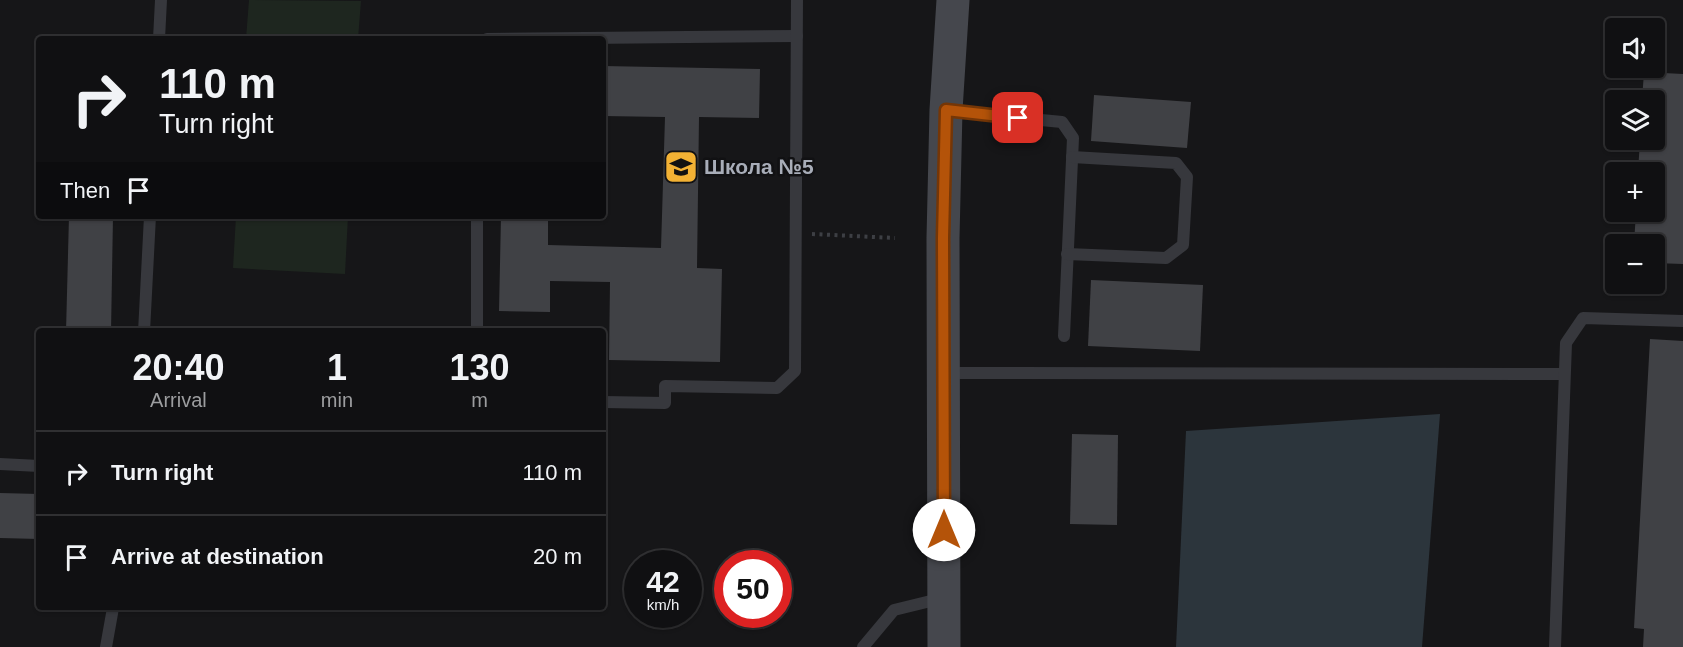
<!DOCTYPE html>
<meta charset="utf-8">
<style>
body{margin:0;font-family:Arial,sans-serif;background:#19191b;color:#f1f3f6;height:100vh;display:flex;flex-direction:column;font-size:22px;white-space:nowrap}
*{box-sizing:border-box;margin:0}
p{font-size:20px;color:#9c9d9f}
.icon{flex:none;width:33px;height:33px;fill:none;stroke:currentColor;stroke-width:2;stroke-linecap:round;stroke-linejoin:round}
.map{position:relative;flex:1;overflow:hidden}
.details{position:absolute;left:36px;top:328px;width:570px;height:282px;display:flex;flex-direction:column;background:#101012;border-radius:6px;box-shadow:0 2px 4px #0004,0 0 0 2px #303032}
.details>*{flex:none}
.hud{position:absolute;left:36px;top:36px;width:570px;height:183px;border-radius:6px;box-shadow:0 2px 4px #0004,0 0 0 2px #303032;background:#101012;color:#f1f3f6;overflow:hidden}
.fabs{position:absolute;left:1605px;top:18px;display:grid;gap:12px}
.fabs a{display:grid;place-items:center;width:60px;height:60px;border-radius:6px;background:#101012;box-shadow:0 2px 4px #0004,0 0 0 2px #303032;font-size:30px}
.speed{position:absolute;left:624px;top:550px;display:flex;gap:12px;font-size:30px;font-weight:700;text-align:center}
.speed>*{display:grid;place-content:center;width:78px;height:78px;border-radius:50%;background:#101012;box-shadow:0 2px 4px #0004,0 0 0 2px #303032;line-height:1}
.speed small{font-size:15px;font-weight:400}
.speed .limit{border:9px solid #d22;background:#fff;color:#111}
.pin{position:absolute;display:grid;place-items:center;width:51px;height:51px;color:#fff;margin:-26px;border-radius:12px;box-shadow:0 3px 9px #0006}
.me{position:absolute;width:66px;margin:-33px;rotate:0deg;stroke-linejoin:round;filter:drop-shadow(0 0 4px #0008)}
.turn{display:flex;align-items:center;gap:21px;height:126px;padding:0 24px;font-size:27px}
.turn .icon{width:78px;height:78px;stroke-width:2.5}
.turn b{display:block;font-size:42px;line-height:51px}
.then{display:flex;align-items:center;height:57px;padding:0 24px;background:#0003;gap:12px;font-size:22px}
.eta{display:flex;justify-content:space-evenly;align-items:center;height:102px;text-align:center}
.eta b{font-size:36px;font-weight:800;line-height:42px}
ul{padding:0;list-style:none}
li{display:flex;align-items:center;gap:18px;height:84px;padding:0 24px;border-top:2px solid #303032}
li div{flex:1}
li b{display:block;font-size:22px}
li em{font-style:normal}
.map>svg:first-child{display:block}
.green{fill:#1e261f}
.water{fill:#2c353c}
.building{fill:#404145}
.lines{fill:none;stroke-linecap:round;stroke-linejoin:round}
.path{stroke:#3d3f44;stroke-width:4;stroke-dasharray:3 4.5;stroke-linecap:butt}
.lane{stroke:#37383d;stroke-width:12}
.secondary{stroke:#45474d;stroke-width:33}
.route-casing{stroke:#753606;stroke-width:15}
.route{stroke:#b45309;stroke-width:10}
.labels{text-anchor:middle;stroke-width:5;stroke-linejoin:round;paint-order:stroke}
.poi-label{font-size:21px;font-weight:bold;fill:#a8adb8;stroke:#111113;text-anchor:start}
</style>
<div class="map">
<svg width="1683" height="647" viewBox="0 0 1683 647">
<rect width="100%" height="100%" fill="#161618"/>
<g class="green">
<polygon points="249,0 361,1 358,39 246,39"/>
<polygon points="236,216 348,216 345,274 233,268"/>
</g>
<polygon class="water" points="1440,414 1422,647 1176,647 1186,431"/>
<g class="building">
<polygon points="603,66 760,69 759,118 699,117 697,268 722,269 720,362 609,360 610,282 550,281 550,312 499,311 501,216 548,216 548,245 661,248 665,117 603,116"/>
<polygon points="1644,72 1683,74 1683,264 1654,263 1654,244 1634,244 1636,212 1654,212 1654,172 1638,172 1640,140 1654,140 1654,100 1642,100"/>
<polygon points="1094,95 1191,102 1187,148 1091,141"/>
<polygon points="69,216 113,216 111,332 66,332"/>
<polygon points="1091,280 1203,285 1200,351 1088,346"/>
<polygon points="1650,339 1683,341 1683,647 1643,647 1644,629 1634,628"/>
<polygon points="1072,434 1118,435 1117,525 1070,524"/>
<polygon points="0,493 39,494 39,539 0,538"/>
</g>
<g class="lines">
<polyline class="path" points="812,234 895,238"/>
<g class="lane">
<polyline points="159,39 161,0"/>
<polyline points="487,39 797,36"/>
<polyline points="947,111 1062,122 1073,138 1064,336"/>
<polyline points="477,216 477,332"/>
<polyline points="1067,254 1166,258 1183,245 1187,177 1176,163 1072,157"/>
<polyline points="144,332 150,216"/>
<polyline points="944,373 1564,374"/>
<polyline points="603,402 665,403 665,386 777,388 795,371 797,0"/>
<polyline points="0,464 39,466"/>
<polyline points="106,647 113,608"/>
<polyline points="863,647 894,610 943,598"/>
<polyline points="1555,647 1566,343 1583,318 1683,321"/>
</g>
<polyline class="secondary" points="944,647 943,238 946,110 953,0"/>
</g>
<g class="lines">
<defs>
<polyline id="route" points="944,530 943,238 946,110 1018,118"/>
</defs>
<use href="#route" class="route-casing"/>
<use href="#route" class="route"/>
</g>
<defs>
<symbol id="school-square" viewBox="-11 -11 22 22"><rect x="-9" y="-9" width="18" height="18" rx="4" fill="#f2b134" stroke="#111113"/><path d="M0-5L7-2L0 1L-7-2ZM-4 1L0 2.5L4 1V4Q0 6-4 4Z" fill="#111"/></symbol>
</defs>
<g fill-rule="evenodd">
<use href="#school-square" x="662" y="148" width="38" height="38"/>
</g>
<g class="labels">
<g class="poi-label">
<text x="704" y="174">Школа №5</text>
</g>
</g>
</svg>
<div class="fabs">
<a><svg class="icon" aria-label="sound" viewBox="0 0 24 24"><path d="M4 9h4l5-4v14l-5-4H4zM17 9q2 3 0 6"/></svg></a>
<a><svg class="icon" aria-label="layers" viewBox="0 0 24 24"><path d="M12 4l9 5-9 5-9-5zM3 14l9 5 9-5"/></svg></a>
<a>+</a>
<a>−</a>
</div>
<div class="speed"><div>42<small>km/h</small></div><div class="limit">50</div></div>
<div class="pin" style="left:1018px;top:118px;background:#d93025"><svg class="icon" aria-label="arrive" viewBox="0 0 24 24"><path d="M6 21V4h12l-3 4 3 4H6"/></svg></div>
<svg class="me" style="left:944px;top:530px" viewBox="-20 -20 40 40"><circle r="19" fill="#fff"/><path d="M0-13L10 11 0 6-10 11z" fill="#b45309"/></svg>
<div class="hud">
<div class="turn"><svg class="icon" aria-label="right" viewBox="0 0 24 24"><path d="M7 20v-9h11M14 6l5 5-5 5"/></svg><div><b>110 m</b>Turn right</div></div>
<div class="then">Then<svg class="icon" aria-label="arrive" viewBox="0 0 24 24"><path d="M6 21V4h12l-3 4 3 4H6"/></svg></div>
</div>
<section class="details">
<div class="eta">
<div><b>20:40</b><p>Arrival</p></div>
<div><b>1</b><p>min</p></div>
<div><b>130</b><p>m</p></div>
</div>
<ul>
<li><svg class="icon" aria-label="right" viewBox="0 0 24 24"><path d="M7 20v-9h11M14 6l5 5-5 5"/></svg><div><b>Turn right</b></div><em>110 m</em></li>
<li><svg class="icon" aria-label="arrive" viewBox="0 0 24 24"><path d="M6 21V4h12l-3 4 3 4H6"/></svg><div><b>Arrive at destination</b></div><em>20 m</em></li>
</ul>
</section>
</div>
